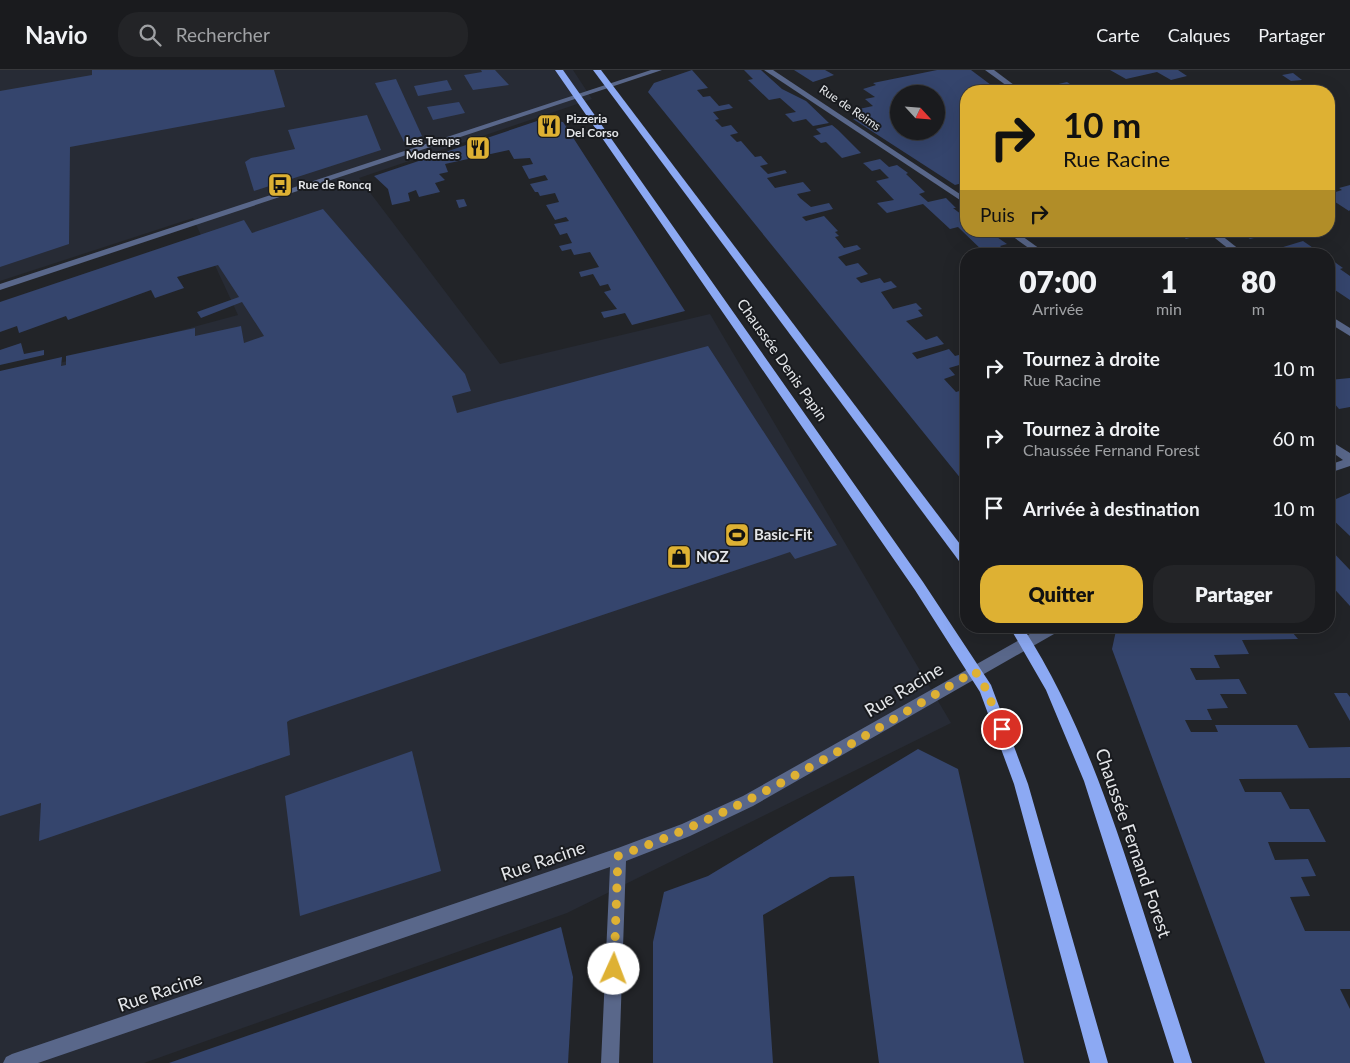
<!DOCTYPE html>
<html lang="fr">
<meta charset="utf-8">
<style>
body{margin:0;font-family:Lato,sans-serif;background:#232427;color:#f1f3f6;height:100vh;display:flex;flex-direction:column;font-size:19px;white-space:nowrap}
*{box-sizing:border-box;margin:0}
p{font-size:16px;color:#9fa1a4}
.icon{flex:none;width:28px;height:28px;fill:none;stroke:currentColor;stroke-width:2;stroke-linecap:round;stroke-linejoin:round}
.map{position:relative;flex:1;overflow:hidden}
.drawer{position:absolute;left:960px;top:178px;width:375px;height:385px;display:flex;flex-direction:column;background:#1a1b1e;border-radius:20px;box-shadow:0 5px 20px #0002,0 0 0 1px #38393c}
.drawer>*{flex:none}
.guide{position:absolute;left:960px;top:15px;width:375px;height:152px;border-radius:20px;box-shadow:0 5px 20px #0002,0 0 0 1px #38393c;background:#deb133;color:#111;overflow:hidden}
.needle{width:32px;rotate:116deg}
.buttons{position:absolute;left:890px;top:15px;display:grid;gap:10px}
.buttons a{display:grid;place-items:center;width:55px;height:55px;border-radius:50%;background:#1a1b1e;box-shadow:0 5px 20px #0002,0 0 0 1px #38393c;font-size:25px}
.pin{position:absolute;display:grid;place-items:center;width:42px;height:42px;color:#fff;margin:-21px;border:2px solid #fff;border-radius:50%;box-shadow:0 1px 5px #0007}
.me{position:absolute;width:55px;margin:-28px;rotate:2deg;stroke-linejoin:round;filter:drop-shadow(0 0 4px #0008)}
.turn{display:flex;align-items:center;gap:18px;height:105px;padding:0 20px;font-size:22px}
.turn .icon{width:65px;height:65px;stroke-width:2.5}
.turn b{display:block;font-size:35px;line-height:42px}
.then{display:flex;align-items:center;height:48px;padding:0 20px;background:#0003;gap:10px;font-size:19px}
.eta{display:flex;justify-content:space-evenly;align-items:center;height:85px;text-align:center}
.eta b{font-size:30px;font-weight:800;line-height:35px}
.cta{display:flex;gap:10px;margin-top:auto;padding:10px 20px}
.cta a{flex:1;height:58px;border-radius:20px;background:#deb133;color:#111;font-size:20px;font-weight:800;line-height:58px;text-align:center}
.cta a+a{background:#232427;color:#f1f3f6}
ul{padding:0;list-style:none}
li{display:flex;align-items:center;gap:15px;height:70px;padding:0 20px}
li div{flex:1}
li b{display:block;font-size:19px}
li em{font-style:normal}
header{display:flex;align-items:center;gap:30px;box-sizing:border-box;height:70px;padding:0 25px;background:#1a1b1e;border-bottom:1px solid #38393c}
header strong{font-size:24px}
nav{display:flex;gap:28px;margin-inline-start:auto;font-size:18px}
.search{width:350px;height:45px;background:#232427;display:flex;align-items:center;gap:12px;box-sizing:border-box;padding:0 18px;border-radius:20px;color:#9fa1a4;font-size:19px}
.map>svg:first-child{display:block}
.built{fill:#272b35}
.building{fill:#35456d;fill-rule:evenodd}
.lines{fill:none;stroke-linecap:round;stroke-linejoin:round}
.minor{fill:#59678a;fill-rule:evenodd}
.major{fill:#8ca9f3;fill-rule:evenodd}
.route{stroke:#deb133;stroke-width:9;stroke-dasharray:0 16.2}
.labels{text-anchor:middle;stroke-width:4;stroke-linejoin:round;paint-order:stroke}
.far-street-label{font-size:12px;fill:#e4e6e9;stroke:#191b1f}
.far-poi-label{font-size:12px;font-weight:bold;fill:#e4e6e9;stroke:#191b1f;text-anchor:start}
.street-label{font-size:15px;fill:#e4e6e9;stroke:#191b1f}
.poi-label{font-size:15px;font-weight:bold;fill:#e4e6e9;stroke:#191b1f;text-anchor:start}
.near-street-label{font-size:18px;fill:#e4e6e9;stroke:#191b1f}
</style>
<header>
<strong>Navio</strong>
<div class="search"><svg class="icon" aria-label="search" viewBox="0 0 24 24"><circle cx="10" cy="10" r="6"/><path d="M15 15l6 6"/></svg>Rechercher</div>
<nav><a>Carte</a><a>Calques</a><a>Partager</a></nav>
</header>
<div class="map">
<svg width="1350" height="993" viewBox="0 0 1350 993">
<rect width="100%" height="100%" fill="#222428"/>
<polygon class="built" points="0,0 573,0 592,29 359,108 500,294 710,244 951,653 567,843 144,993 0,993 0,309 238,245 193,148 0,211"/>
<g class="building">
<polygon points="92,0 274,0 285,37 70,77 69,174 0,197 0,21 92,5"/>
<polygon points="481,0 495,0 509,15 473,20 464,5 482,2"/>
<polygon points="692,0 708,18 697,20 703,27 710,26 719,36 729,34 733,38 713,42 719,49 715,50 722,57 731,55 738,63 730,65 737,72 741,71 755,87 761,86 768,94 760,96 768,104 785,100 787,103 767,108 775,118 803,112 811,121 797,124 800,128 811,137 829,133 833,139 802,147 806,151 824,146 838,161 835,162 839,166 835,167 844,178 857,175 861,179 838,187 846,196 858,193 868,204 856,208 861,213 880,208 884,213 891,211 897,217 881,222 893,239 916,233 922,239 918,240 923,246 906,251 926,270 937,266 944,274 912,283 917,289 949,279 955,286 966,283 966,293 949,298 955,305 944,309 956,322 966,319 966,415 648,22 654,13"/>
<polygon points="744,0 761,0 782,19 806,31 829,53 813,56 806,49 793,52 785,44 796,42 780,28 769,30 748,10 753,9"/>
<polygon points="794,0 825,0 834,5 813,12"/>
<path d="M937,0H971L999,21H966V112L955,115L853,49L867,46L859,39L873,36L865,29L875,27L863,19L876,15L873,13ZM899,24H936V61H899Z"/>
<polygon points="1110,0 1178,0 1187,6 1171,10 1157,2 1126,9"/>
<polygon points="1293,3 1302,10 1291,11 1282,5"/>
<polygon points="396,9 422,66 404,72 375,13"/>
<polygon points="447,10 452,20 418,26 414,16"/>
<polygon points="1067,12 1080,21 1053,21 1046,17"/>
<polygon points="459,32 465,43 433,50 427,37"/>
<polygon points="367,45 381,80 254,121 245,92 251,88 295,79 288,60"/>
<polygon points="543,49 563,52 685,241 632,255 625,243 604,248 601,242 617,239 604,222 611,220 608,214 600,216 593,204 581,207 579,202 599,197 590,182 574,185 571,179 562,181 559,176 572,173 567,163 560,165 554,154 569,151 566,147 555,150 546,135 559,132 555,123 540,126 538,122 535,122 530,114 548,110 545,105 529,109 522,96 533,94 530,88 514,89 509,80 445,94 448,102 439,104 445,110 435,113 440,122 419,127 416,120 408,123 410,131 392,135 388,119 374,106"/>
<polygon points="832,55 838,60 861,83 842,88 826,72 821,73 813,66 821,64 816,59"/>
<polygon points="880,89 889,97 897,95 908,103 906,104 925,122 919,124 928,132 946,128 956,138 953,138 966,148 966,161 986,161 991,166 994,165 1007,174 1000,176 1009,184 986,184 958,157 950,159 923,134 887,143 877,133 894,130 876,111 889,108 880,99 872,101 863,93"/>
<polygon points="1350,115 1350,140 1349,141 1329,128 1329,124 1342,120 1339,118"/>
<polygon points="464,129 467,136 459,138 456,130"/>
<polygon points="323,139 465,304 471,321 452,326 457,343 708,276 837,475 795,489 790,482 290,650 287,652 290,685 39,771 41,733 0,746 0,301 62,287 61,296 66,295 66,286 195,258 195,266 241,256 244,273 264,266 242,232 201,248 197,242 239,227 218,195 177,207 184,218 155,228 151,220 68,250 66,246 19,263 17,256 0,262 0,232 244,150 252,163"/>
<polygon points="1176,161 1187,161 1194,167 1186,169"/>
<polygon points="1238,161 1271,161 1274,163 1250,169"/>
<polygon points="1303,171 1322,184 1270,184 1267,182"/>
<polygon points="1329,188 1343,198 1340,199 1350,206 1350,230 1329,216"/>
<polygon points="21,273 24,284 44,280 44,285 0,295 0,280"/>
<polygon points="1350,308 1350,337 1339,339 1329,327 1329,310"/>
<polygon points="1350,423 1350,466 1329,446 1329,432"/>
<polygon points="1329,478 1350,500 1350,536 1329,513"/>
<polygon points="1117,556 1287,556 1298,569 1242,570 1249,584 1214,585 1220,598 1190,598 1196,610 1239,609 1247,624 1220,624 1228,638 1207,639 1212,650 1185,650 1191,662 1218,662 1215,655 1297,655 1309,678 1350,677 1350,708 1239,709 1245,722 1281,722 1290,739 1309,739 1326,772 1268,772 1275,790 1308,789 1316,806 1301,807 1310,826 1290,827 1305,861 1350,861 1350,919 1340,919 1350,939 1350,993 1265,993 1112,579"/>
<polygon points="1334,623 1347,623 1350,627 1350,651"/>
<polygon points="918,679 958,699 1024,993 879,993 854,806 830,807 763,845 773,993 653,993 653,872 664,822 708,806"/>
<polygon points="412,681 441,801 300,846 285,726"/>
<polygon points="561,857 573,907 568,993 169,993"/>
</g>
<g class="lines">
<g class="minor">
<polygon points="651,0 662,0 0,220 0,214"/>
<polygon points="764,0 773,0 966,128 966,134"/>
<polygon points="985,0 994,0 1022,21 1014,21"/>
<polygon points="1005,161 1015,161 1047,184 1037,184"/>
<polygon points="1206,161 1216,161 1245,184 1235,184"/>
<polygon points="1329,245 1350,258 1350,266 1329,253"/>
<polygon points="1329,370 1350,383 1350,396 1329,403 1329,395 1343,390 1329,380"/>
<polygon points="1044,556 1062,556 1061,560 753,736 690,766 626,791 619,993 601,993 610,797 38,993 3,993 6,987 12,984 618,778 682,754 743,726"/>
</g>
<g class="major">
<polygon points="555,0 563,0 923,512 991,615 1028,714 1108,993 1090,993 1014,714 980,622 915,520"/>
<polygon points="593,0 601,0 966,482 966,496 962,495"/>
<path d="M1009,556H1022C1077,641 1109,735 1140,831C1157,885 1175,939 1192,993H1174L1084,711L1046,620Z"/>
</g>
</g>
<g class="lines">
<path class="route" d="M614,899L618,786C746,741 859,669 975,601L986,619L1002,659"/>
</g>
<defs>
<symbol id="restaurant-square" viewBox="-11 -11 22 22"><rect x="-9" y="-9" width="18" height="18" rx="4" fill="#deb133" stroke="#191b1f"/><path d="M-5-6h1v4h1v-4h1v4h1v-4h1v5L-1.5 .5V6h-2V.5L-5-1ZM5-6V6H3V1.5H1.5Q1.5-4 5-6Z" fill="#111"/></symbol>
<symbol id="bus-square" viewBox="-11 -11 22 22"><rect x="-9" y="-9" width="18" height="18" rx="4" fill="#deb133" stroke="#191b1f"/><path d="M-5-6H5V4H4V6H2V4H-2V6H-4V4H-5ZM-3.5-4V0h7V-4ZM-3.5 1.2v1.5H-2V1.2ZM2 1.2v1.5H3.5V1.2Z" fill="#111"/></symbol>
<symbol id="stadium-square" viewBox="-11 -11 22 22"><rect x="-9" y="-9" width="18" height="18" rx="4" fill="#deb133" stroke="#191b1f"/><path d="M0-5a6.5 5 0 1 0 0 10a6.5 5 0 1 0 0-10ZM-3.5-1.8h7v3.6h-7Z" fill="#111"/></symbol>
<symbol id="shop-square" viewBox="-11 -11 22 22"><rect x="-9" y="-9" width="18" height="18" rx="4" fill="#deb133" stroke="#191b1f"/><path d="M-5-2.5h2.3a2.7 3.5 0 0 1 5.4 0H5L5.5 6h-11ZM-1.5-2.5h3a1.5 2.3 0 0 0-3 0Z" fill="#111"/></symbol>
</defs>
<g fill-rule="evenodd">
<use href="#restaurant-square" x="535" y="42" width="28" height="28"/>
<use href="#restaurant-square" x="464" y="64" width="28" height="28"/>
<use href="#bus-square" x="266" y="101" width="28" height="28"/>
<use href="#stadium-square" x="723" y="451" width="28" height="28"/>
<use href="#shop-square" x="665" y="473" width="28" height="28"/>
</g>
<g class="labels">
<g class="far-street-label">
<text transform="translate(850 38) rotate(34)" y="4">Rue de Reims</text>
</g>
<g class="far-poi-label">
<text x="566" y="53">Pizzeria<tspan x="566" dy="14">Del Corso</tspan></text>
<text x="460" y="75" text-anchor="end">Les Temps<tspan x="460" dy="14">Modernes</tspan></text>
<text x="298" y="119">Rue de Roncq</text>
</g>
<g class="street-label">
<text transform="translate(782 290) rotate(55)" y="5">Chaussée Denis Papin</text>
</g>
<g class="poi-label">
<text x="754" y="470">Basic-Fit</text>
<text x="696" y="492">NOZ</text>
</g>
<g class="near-street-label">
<text transform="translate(904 620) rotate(-31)" y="6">Rue Racine</text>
<text transform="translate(1133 773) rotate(71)" y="6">Chaussée Fernand Forest</text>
<text transform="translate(543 791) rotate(-19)" y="6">Rue Racine</text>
<text transform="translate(160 922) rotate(-19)" y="6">Rue Racine</text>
</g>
</g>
</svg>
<div class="buttons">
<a><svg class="needle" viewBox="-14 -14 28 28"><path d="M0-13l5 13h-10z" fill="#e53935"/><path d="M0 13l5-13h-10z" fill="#9fa1a4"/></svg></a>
</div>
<div class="pin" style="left:1002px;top:659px;background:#d93025"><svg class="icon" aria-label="arrive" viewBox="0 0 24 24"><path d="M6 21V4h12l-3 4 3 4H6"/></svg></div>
<svg class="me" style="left:614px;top:899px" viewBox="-20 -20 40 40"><circle r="19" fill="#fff"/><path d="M0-13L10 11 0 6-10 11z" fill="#deb133"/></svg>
<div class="guide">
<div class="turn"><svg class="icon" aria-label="right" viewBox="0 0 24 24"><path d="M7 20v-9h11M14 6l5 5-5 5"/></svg><div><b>10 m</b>Rue Racine</div></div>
<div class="then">Puis<svg class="icon" aria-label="right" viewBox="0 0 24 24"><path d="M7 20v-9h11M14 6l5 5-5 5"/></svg></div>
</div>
<section class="drawer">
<div class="eta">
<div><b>07:00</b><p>Arrivée</p></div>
<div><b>1</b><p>min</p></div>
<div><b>80</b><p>m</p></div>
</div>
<ul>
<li><svg class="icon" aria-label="right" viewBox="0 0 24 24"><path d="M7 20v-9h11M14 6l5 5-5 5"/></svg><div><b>Tournez à droite</b><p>Rue Racine</p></div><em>10 m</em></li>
<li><svg class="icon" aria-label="right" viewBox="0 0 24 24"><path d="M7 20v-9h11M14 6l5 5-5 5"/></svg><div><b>Tournez à droite</b><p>Chaussée Fernand Forest</p></div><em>60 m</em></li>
<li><svg class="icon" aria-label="arrive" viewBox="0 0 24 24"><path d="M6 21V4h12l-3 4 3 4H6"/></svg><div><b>Arrivée à destination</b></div><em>10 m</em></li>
</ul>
<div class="cta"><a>Quitter</a><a>Partager</a></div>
</section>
</div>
